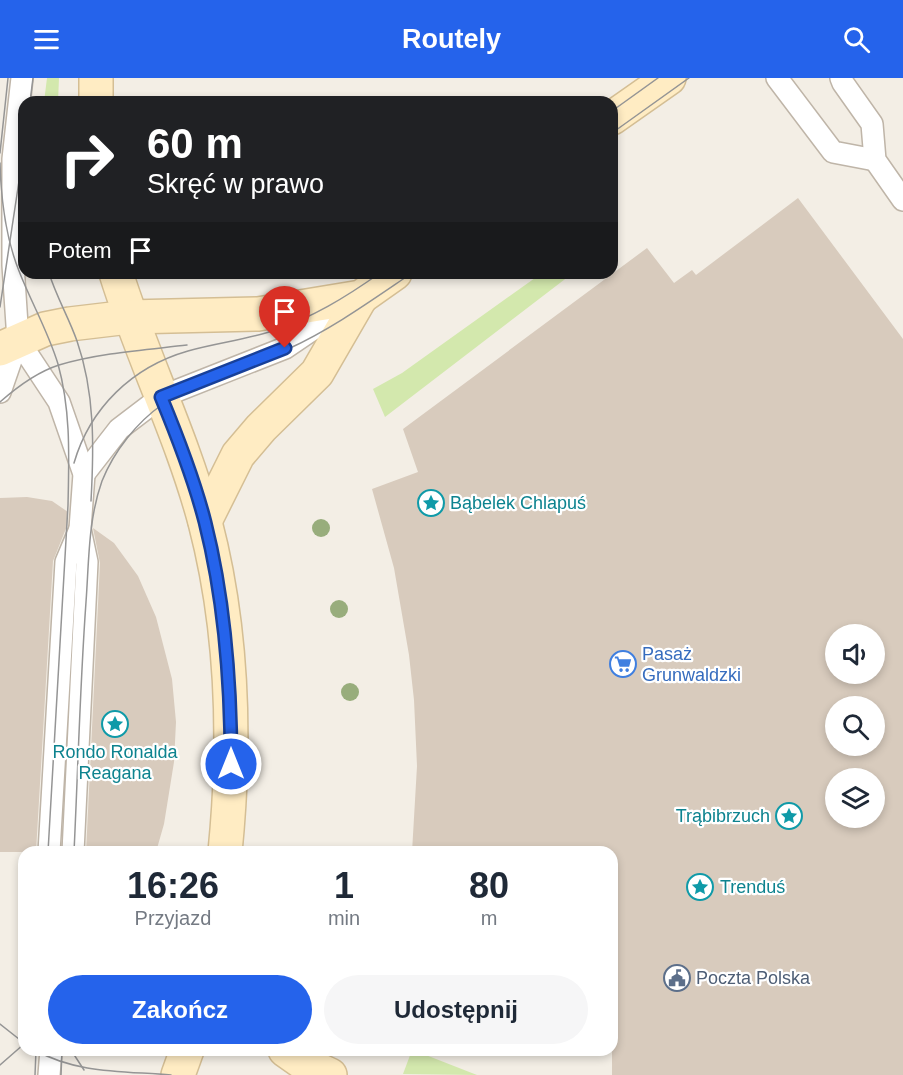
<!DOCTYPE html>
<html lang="pl">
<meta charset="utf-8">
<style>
body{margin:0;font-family:Helvetica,sans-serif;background:#f6f6f7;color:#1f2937;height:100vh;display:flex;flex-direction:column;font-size:22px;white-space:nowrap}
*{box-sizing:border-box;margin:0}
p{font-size:20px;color:#747a83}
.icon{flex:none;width:33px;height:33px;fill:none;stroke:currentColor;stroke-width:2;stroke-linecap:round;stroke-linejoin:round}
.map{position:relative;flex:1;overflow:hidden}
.drawer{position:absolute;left:18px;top:768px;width:600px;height:210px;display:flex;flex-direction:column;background:#fff;border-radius:18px;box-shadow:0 3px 9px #0003}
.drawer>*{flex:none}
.top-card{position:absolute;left:18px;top:18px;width:600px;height:183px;border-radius:18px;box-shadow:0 3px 9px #0003;background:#202124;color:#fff;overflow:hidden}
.tools{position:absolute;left:825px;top:546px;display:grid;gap:12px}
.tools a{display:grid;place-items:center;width:60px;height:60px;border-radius:50%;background:#fff;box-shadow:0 3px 9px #0003;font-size:30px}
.pin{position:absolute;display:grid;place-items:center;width:51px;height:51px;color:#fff;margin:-62px -26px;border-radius:50% 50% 50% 0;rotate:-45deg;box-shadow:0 0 6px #0007}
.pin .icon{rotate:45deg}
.me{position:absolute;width:66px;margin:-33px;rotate:0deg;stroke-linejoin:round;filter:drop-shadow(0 0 4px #0008)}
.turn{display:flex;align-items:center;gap:21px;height:126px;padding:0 30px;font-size:27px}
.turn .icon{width:78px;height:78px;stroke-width:2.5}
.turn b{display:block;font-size:42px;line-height:51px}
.then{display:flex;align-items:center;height:57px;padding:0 30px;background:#0003;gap:12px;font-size:22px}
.eta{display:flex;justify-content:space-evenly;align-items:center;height:102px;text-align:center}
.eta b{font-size:36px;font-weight:700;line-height:42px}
.primary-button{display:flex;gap:12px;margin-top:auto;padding:12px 30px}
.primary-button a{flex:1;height:69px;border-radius:36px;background:#2563eb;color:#fff;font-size:24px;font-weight:700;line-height:69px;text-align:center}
.primary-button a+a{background:#f6f6f7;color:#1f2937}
header{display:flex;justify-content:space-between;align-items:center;height:78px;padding:0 30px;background:#2563eb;color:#fff;font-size:27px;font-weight:700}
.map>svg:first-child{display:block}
.green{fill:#d3e8ad}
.building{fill:#d8cbbd;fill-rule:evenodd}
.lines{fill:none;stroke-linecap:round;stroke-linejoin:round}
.lane-casing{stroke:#bfb5a8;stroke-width:24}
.secondary-casing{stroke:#d4be94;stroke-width:36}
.lane{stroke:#fff;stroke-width:21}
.secondary{stroke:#ffecc3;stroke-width:33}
.tram{stroke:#959595;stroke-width:1.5}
.tree{fill:#98ad7c}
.route-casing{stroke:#184099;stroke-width:15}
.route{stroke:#2563eb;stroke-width:10}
.labels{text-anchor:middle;stroke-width:4.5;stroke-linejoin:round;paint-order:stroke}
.culture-label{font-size:18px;fill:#0d838f;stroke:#fff;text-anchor:start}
.shop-label{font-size:18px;fill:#366cbe;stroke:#fff;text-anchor:start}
.service-label{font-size:18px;fill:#4e5e75;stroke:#fff;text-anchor:start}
</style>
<header><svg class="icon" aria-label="menu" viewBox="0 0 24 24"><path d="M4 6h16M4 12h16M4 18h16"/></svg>Routely<svg class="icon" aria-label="search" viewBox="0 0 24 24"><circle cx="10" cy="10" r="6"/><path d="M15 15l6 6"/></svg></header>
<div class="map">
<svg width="903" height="997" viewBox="0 0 903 997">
<rect width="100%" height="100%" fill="#f3eee5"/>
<g class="green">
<polygon points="47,0 59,0 58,24 44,24"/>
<polygon points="542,195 573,195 385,339 373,311 402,295"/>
<polygon points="412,972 413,972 477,997 403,996"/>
</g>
<g class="building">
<path d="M798,120L903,261V997H612V774H412L417,688L414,622L409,577L394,490L372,411L418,394L403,351L647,170L674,205L692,192L696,197ZM836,556H874V596H836ZM836,628H874V668H836ZM836,700H874V740H836Z"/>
<polygon points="27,419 52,423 68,434 67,448 53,483 36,774 0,774 0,420"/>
<polygon points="93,450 114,465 138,498 156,539 172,601 176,644 174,684 164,746 156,774 86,774 100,485"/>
</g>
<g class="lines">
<defs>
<g id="lane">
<polyline points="777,0 833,74 875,82"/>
<polyline points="841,0 843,5 872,46 875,82 903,122"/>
<polyline points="18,262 59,324 84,396 80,451 87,484 73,774"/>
<polyline points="0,314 18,262 13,187 13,81 22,0"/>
<polyline points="84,396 119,351 161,319 285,270 350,226"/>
<polyline points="49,774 66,484 80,451"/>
<polyline points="49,997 51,972"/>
</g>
<g id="secondary">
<polyline points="96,0 96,24"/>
<polyline points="612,40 669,0"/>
<path d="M116,195C142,279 182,358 205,444C233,551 236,664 225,774"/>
<polyline points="0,271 45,251 70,246 129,239 258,236 361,219 395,195"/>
<polyline points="205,443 238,377 261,350 317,295 361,219"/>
<polyline points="285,972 302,984 330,997"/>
<polyline points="178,997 187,972"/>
</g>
</defs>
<use href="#lane" class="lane-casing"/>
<use href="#secondary" class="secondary-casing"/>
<use href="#lane" class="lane"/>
<use href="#secondary" class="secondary"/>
<g class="tram">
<polyline points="30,24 33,0"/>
<polyline points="612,33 658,0"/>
<polyline points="612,55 689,0"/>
<polyline points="0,75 8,0"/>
<path d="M0,85C1,122 5,158 19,193C31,224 48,253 58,286C71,333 69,379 68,427L48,774"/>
<path d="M49,195C56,218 69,240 77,263C95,315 94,369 91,423"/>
<polyline points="0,229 24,70"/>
<path d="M0,324C17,309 37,294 59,287C100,275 144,272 187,267"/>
<path d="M74,385C90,330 132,289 188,273C216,265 245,262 272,253C312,240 346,219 380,195"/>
<path d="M74,774C78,691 80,607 86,524C89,484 88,442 102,403C114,373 137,344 163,326C201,301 247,290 288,271C332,251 372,222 412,195"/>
<polyline points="0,946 24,965"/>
<path d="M35,972C77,996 125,993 171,997"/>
<polyline points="71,972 84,992"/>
<polyline points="0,987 24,966"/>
<polyline points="35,997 36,972"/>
<polyline points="61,997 62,972"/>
</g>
</g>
<g class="tree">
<circle cx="321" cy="450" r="9"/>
<circle cx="339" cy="531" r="9"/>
<circle cx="350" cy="614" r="9"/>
</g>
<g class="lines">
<defs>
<path id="route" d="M231,686C231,605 225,523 205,444C194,401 178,360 161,319L285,270"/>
</defs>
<use href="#route" class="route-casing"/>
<use href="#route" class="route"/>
</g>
<defs>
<symbol id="sight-ring" viewBox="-11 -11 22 22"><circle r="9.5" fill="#fff" stroke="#0f9aa8" stroke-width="1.5"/><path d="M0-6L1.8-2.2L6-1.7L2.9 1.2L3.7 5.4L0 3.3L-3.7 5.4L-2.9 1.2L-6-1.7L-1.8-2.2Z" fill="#0f9aa8"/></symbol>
<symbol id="supermarket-ring" viewBox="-11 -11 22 22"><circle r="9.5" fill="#fff" stroke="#3f7fe0" stroke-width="1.5"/><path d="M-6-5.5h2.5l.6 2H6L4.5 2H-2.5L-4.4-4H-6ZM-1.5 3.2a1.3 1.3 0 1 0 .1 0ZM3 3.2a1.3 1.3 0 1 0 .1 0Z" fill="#3f7fe0"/></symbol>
<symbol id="civic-ring" viewBox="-11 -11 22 22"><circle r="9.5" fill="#fff" stroke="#5c6f8a" stroke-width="1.5"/><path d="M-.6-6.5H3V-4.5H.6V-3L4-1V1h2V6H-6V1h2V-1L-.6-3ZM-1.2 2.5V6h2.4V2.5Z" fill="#5c6f8a"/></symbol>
</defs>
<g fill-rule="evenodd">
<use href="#sight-ring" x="416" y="410" width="30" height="30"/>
<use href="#supermarket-ring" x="608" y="571" width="30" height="30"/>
<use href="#sight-ring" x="100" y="631" width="30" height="30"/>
<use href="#sight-ring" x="774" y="723" width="30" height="30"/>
<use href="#sight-ring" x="685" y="794" width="30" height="30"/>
<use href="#civic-ring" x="662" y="885" width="30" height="30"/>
</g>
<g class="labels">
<g class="culture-label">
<text x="450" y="431">Bąbelek Chlapuś</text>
<text x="115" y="680" text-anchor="middle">Rondo Ronalda<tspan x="115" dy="21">Reagana</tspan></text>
<text x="770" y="744" text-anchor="end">Trąbibrzuch</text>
<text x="720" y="815">Trenduś</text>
</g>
<g class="shop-label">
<text x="642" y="582">Pasaż<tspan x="642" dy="21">Grunwaldzki</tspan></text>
</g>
<g class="service-label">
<text x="696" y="906">Poczta Polska</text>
</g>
</g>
</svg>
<div class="tools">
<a><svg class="icon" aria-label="sound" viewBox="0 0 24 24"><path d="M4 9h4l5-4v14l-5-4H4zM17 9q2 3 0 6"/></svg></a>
<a><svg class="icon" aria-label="search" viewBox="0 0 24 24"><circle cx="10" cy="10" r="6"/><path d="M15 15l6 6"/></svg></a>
<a><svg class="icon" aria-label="layers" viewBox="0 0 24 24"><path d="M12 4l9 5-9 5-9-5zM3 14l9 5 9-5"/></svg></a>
</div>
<div class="pin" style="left:285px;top:270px;background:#d93025"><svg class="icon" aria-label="arrive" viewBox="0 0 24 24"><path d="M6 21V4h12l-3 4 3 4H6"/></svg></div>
<svg class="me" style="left:231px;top:686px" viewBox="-20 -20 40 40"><circle r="17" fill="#2563eb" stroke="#fff" stroke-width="3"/><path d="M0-11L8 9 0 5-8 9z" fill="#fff"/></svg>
<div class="top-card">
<div class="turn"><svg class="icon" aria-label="right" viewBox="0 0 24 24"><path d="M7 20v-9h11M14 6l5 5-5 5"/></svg><div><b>60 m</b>Skręć w prawo</div></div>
<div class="then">Potem<svg class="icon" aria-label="arrive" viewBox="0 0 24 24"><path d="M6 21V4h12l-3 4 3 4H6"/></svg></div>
</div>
<section class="drawer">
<div class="eta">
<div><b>16:26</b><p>Przyjazd</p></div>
<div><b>1</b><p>min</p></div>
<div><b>80</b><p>m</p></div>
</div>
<div class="primary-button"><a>Zakończ</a><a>Udostępnij</a></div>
</section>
</div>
